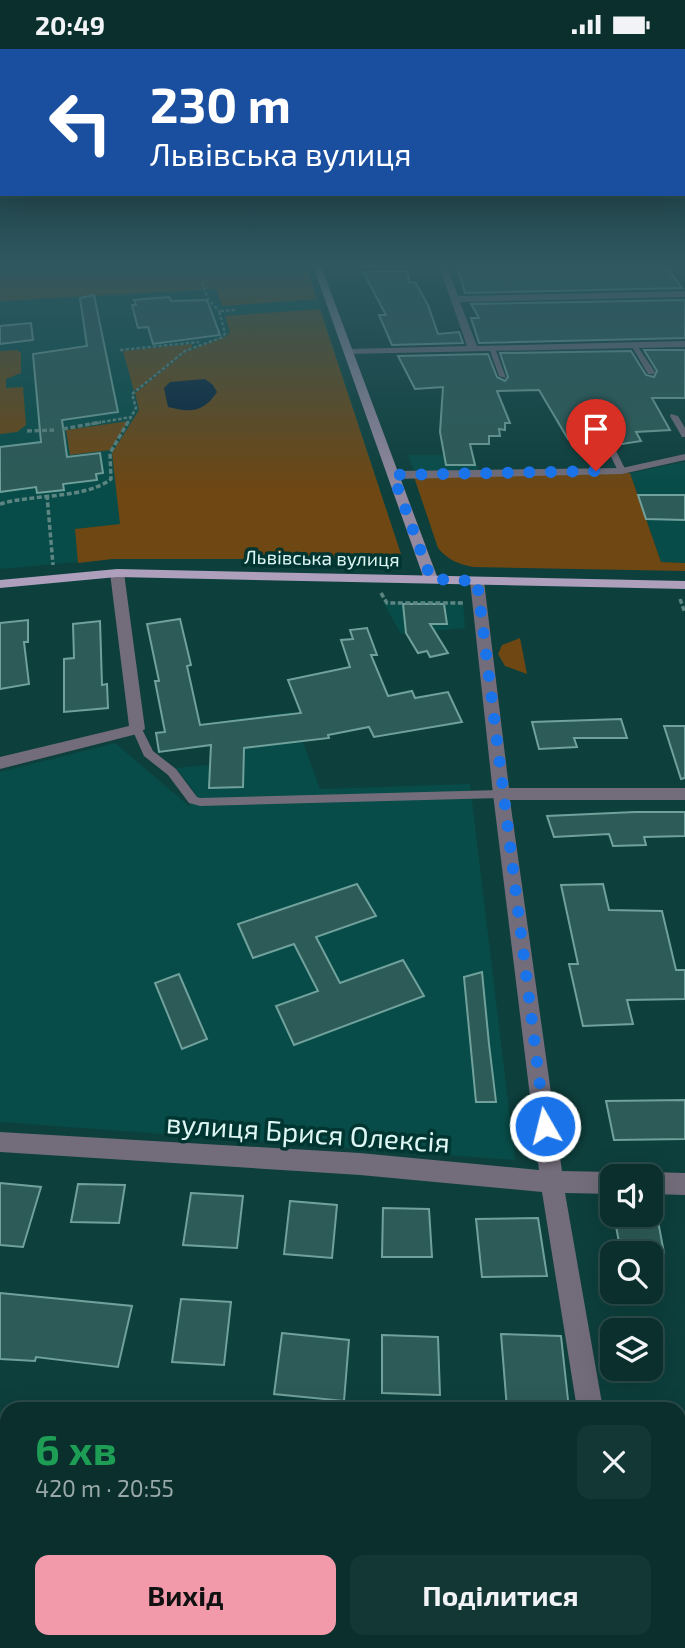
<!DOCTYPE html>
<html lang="uk">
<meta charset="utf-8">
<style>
body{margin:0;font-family:"Exo 2",sans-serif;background:#133735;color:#f1f3f6;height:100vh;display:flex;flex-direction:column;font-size:26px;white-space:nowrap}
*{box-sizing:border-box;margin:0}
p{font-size:23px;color:#99a9aa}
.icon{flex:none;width:38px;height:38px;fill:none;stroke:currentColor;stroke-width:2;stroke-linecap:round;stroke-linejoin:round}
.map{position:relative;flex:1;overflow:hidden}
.side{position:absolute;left:0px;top:1353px;width:686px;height:247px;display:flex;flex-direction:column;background:#0a2f2d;border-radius:21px 21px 0 0;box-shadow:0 7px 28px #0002,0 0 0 2px #2a4a49}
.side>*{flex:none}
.top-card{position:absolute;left:0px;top:0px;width:686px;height:147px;box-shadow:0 7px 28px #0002,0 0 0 2px #2a4a49;background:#1a4fa0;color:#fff;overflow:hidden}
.controls{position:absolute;left:600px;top:1115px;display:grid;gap:14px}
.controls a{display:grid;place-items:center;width:63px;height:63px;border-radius:14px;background:#0a2f2d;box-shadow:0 7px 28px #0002,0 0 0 2px #2a4a49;font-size:35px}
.pin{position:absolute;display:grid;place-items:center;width:60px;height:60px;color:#fff;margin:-72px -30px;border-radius:50% 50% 50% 0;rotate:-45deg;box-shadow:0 0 7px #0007}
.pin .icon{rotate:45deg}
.me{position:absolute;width:77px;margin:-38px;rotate:352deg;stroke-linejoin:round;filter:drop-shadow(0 0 5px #0008)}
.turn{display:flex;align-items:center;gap:24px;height:147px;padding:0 35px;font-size:32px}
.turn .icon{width:91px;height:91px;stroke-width:2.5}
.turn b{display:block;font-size:49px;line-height:60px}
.round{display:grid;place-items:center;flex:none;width:74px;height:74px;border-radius:14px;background:#133735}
.head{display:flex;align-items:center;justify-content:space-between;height:119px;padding:0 35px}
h1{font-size:42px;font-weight:700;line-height:52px;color:#1e9e55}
.button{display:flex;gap:14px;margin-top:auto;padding:14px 35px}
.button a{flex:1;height:80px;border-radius:14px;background:#f39aaa;color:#111;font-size:28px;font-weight:700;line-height:80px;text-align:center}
.button a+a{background:#133735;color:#f1f3f6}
.status{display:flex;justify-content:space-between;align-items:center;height:49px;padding:0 35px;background:#0a2f2d;direction:ltr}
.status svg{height:19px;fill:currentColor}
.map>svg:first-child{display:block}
.built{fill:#074c48}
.green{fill:#6e4713}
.water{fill:#07223a}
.building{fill:#2d5b57;stroke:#71a19c;stroke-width:2}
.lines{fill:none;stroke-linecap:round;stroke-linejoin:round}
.path-far1{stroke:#5d8582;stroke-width:2.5;stroke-dasharray:3.5 2;stroke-linecap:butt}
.path{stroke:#5d8582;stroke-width:3.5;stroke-dasharray:5 2.5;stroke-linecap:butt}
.lane{fill:#736c7a;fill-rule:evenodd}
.street{fill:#736c7a;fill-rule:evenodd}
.secondary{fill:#94899f;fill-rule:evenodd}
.primary{fill:#ae9fbc;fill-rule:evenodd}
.route{stroke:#1a73e8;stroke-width:12;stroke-dasharray:0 21.6}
.labels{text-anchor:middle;stroke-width:7;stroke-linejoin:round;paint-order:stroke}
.far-street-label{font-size:19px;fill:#dff7f4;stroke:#003531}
.near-street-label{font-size:28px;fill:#dff7f4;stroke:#003531}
</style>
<div class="status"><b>20:49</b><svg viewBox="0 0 49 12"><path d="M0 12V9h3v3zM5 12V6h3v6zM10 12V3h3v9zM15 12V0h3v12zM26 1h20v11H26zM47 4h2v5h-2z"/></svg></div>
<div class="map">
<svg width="685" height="1599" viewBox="0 0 685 1599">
<rect width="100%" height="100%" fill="#0d3f3c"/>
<g class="built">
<polygon points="307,217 401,505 398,510 113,510 0,520 0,245"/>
<polygon points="408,406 474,406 478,421 414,422"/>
<polygon points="685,413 685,514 661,513 630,424"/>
<polygon points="463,552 465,579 401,585 383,553"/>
<polygon points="292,663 320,740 470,735 515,1111 0,1073 0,723 115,694 189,757 196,745 176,719 235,713 228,671"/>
</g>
<g class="green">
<polygon points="0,217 307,217 317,250 222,257 216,240 0,252"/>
<polygon points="320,260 401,505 398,510 113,510 78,514 75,480 120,475 112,404 139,361 135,344 186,303 225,288 230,283 225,267"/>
<polygon points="191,295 193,297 134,342 123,302"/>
<polygon points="17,301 21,304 21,324 6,330 6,339 23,338 26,376 17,383 0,385 0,302"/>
<polygon points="129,372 110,401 70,406 66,381"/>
<path d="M630,424L661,513L685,514V522L473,518C458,515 448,511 438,499L414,428Z"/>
<polygon points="520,589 527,625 505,617 498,605 502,596"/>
</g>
<path class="water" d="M205,330L213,336L217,343C204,363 191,364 168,358L164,339L170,333Z"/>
<g class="building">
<polygon points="457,217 668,220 682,239 465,244"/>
<polygon points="407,222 410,234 415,233 428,256 438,285 459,283 463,294 392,296 379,266 386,266 363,223"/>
<polygon points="94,246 118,363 62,371 67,408 100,404 103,424 96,425 97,431 63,435 64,441 37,444 36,438 0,443 0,398 41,393 33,305 87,297 80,249"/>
<polygon points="169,248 171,252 207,251 220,286 153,295 148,278 138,279 132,256 136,256 134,251"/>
<polygon points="685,251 685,289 479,294 471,269 479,269 471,255"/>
<polygon points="31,274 33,291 0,295 0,277"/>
<polygon points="644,301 685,301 685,349 652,349 670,381 636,383 641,392 616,396 602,368 592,365 590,370 602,396 596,396 592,389 568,390 539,341 497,342 510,374 505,374 505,381 499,380 500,387 489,387 489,395 470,395 475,416 446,416 440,383 443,338 415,340 398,307 488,305 497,328 505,332 508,328 500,304 631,302 646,326 654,328 657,322"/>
<polygon points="638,446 685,446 685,471 646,470"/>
<polygon points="403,555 444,555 447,575 430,575 448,604 430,608 427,602 418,604 406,584"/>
<polygon points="180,570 191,616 187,617 200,676 301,664 288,631 350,618 341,591 353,590 350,581 367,579 377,606 371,606 388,647 412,642 415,649 448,643 462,673 374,688 369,678 328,686 329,689 244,699 243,738 209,739 211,696 159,703 156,684 165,683 155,632 159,632 147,575"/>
<polygon points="28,571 28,593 24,593 29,635 0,640 0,574"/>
<polygon points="100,572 102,636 107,635 108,659 64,663 64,610 74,609 73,575"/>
<polygon points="621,670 627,689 574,689 577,698 539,700 532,673"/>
<polygon points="664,677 685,677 685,729 681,730"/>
<polygon points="635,763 685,763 685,787 644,788 646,796 613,797 609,785 554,788 547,767"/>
<polygon points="357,835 376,867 316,888 340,934 403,911 424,947 294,996 276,957 318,942 294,895 253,909 238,875"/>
<polygon points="603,835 609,861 662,862 676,921 685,921 685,950 627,951 633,975 583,977 569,915 578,915 561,836"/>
<polygon points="482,923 489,995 496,1053 476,1053 464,928"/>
<polygon points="179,925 207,990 182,1000 155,934"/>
<polygon points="685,1051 685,1090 614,1091 606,1052"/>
<polygon points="0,1134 41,1138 23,1198 0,1196"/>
<polygon points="78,1135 125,1136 119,1174 71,1173"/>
<polygon points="191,1144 243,1147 237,1199 183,1196"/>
<polygon points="290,1152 337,1156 332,1209 284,1205"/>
<polygon points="383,1159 429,1160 432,1208 382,1208"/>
<polygon points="538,1169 547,1227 482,1228 476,1170"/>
<polygon points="615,1172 658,1172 664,1204 621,1204"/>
<polygon points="0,1244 132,1257 118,1318 36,1308 35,1312 0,1310"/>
<polygon points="181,1250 231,1253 224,1316 172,1313"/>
<polygon points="282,1284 349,1291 344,1352 274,1345"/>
<polygon points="501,1285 561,1287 569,1360 507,1360"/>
<polygon points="382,1286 438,1288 440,1346 382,1344"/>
</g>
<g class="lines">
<g class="path-far1">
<polyline points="202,233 208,250 219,262"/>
<polyline points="120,301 199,293"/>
<polyline points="91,375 131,368"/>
<polyline points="127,375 136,359 132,345 185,302 223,288 225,284 219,262 236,261"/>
</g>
<g class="path">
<polyline points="63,380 101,373"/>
<polyline points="27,382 54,381"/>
<polyline points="47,446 53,516"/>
<path d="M0,455C32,445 86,450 111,430L110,404L128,373"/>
<polyline points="381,544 387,554 465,554"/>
<polyline points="680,550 685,564"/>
</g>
<g class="lane">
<polygon points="632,295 636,295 655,323 654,325 648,325 631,296"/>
<polygon points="492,297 495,299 506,329 499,327 489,299"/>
<polygon points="671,365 678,367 685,379 685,388 682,388 670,367"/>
<polygon points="593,367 600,369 626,422 625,424 618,422 592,369"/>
<polygon points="137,676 142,680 153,702 176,720 197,748 200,749 501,741 507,745 501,749 200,757 189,754 168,726 144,707 132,680"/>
</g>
<g class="street">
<polygon points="439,217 447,217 458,247 685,242 685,248 460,253 477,297 685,292 685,298 346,305 344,303 349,300 467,297"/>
<polygon points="685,405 685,411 622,425 393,430 387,426 393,422 622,419"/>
<polygon points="117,520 124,524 145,680 137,685 0,720 0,708 129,677 110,524"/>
<polygon points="477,528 484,532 509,739 685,739 685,751 510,751 562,1122 612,1123 620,1127 612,1127 612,1145 565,1144 603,1360 577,1360 542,1143 360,1126 0,1103 0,1083 360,1104 539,1121 493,745 470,532"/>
<polygon points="651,1123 685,1124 685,1146 651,1145 651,1127 643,1127"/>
<polygon points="615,1592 645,1592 646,1599 616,1599"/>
</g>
<polygon class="secondary" points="313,217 321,217 438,530 436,533 431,534 424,530"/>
<polygon class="primary" points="117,520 685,532 685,540 117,528 0,539 0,531"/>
</g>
<linearGradient id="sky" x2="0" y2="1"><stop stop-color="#072321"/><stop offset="0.49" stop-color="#2f5861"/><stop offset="1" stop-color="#2f5861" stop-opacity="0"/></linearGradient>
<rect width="685" height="441" fill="url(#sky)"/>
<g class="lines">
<polyline class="route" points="545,1077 477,532 431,530 393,426 596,422"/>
</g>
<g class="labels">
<g class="far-street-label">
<text transform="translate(322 509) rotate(1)" y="7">Львівська вулиця</text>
</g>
<g class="near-street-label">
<text transform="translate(308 1084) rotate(4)" y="10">вулиця Брися Олексія</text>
</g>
</g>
</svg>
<div class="controls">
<a><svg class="icon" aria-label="sound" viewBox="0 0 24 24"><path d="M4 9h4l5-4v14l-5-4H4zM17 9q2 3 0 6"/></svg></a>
<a><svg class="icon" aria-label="search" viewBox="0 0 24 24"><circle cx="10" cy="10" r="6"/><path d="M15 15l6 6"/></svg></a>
<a><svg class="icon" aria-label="layers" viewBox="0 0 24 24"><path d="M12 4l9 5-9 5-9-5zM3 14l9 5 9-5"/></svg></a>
</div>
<div class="pin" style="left:596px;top:422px;background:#d93025"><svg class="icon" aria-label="arrive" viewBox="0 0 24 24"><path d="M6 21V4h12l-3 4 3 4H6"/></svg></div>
<svg class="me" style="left:545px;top:1077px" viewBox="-20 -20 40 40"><circle r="17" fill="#1a73e8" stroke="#fff" stroke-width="3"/><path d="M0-11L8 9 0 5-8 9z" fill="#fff"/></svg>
<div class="top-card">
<div class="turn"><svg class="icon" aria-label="left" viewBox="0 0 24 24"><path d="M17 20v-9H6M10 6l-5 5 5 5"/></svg><div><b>230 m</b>Львівська вулиця</div></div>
</div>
<section class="side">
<div class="head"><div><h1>6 хв</h1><p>420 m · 20:55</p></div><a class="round"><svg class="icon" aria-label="close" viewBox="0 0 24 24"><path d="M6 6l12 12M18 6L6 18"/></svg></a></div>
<div class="button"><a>Вихід</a><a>Поділитися</a></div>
</section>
</div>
